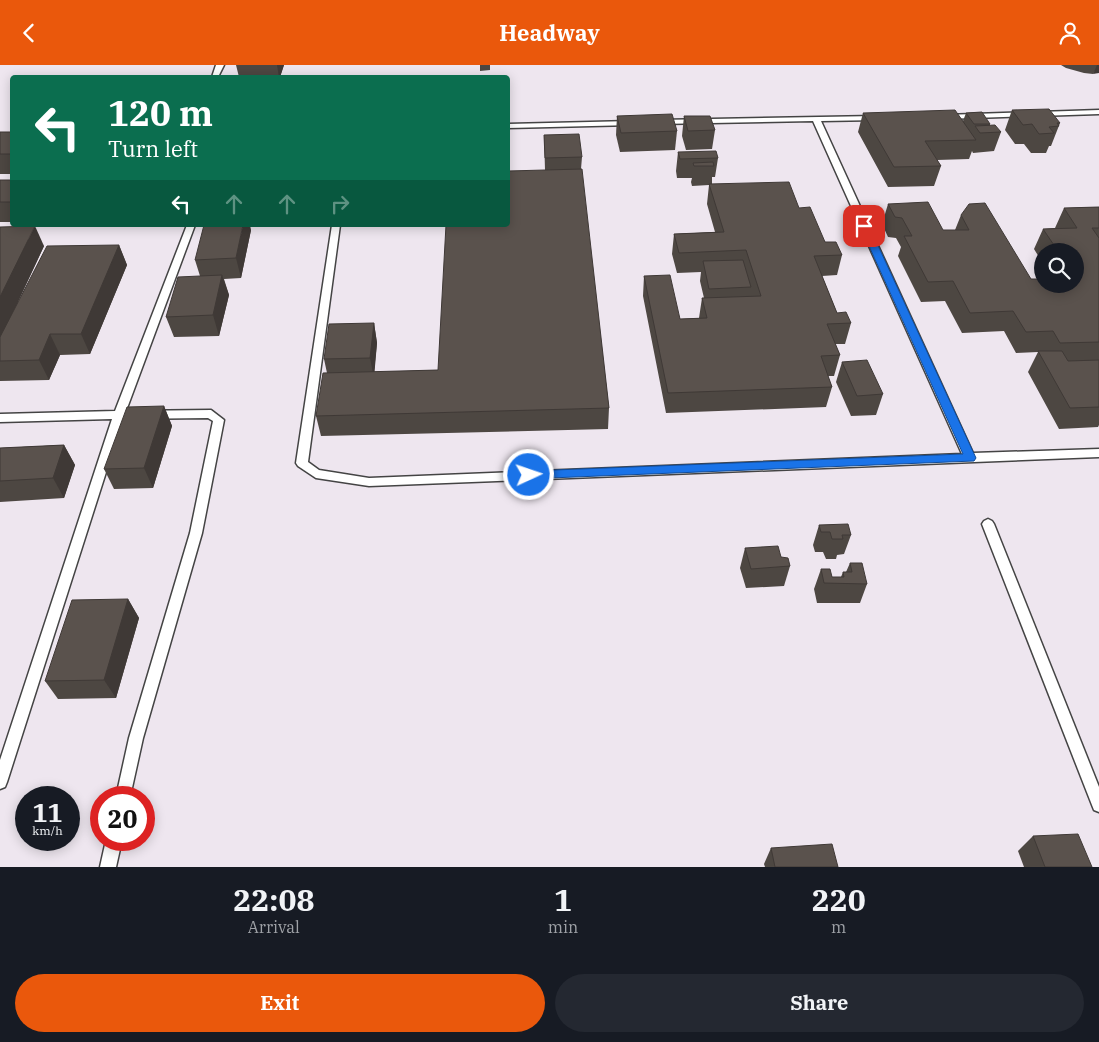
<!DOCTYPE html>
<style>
body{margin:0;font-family:"IBM Plex Serif",serif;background:#242831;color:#f1f3f6;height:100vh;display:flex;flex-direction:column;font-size:19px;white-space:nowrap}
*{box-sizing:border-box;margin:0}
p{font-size:16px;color:#9ea1a6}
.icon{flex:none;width:28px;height:28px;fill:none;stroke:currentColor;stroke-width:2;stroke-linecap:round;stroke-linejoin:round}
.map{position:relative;height:802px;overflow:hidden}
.details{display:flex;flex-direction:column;background:#171b24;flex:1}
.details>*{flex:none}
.hud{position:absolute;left:10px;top:10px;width:500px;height:152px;border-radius:5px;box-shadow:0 2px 12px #0003;background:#0b6e4f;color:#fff;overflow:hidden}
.fabs{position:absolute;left:1034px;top:178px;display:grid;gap:10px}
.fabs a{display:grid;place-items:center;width:50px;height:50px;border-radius:50%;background:#171b24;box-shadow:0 2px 12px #0003;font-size:25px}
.speed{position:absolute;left:15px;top:721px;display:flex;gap:10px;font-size:25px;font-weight:700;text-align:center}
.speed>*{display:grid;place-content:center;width:65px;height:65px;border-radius:50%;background:#171b24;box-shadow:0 2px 12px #0003;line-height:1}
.speed small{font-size:12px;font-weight:400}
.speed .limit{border:8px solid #d22;background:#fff;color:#111}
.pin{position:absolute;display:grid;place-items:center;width:42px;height:42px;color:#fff;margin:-21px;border-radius:10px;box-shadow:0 2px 8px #0006}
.me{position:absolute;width:55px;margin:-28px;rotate:87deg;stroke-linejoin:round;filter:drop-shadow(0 0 4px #0008)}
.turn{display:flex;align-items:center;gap:18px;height:105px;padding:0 15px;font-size:22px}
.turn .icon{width:65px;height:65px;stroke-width:2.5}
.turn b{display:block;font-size:35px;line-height:42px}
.lanes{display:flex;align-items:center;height:48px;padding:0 15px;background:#0003;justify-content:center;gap:25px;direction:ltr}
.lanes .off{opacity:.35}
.eta{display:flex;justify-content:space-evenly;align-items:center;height:85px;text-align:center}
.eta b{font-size:30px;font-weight:800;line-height:35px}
.primary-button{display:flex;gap:10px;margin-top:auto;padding:10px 15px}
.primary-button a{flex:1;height:58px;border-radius:30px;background:#ea580c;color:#fff;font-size:20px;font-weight:800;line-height:58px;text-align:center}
.primary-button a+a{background:#242831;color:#f1f3f6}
header{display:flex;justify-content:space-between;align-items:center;height:65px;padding:0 15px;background:#ea580c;color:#fff;font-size:22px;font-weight:800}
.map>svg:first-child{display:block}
.industrial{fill:#eee6ef;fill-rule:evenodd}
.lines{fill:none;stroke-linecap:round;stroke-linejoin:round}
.service-casing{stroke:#444;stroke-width:3}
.service{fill:#fff;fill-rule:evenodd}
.wall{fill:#4d4742}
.shaded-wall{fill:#3f3936}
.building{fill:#5a524d;stroke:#3f3936}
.route{fill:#1a73e8;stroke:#114b97}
</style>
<header><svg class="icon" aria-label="back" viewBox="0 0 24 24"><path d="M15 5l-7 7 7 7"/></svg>Headway<svg class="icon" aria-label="person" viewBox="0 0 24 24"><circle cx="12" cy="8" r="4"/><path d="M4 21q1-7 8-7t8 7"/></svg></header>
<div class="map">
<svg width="1099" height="802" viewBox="0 0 1099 802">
<rect width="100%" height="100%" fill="#fffdf5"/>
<path class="industrial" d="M0,0H1099V802H0ZM12,12H508V160H12ZM1042,186H1075V219H1042ZM26,732H69V775H26ZM101,732H144V775H101Z"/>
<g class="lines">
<defs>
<g id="service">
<polygon points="216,0 224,0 218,12 212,12"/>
<polygon points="1099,45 1099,49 944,54 940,52 944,50"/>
<polygon points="876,51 880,53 879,55 821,56 973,388 1099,384 1099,392 369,421 316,413 298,401 296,398 332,160 340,160 308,397 319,405 369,413 962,389 813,56 659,59 655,57 659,55"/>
<polygon points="631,56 634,56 634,60 508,63 508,59"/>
<polygon points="187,160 195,160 126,346 211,345 224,355 202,468 143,673 130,732 116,732 129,673 190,468 213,356 208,353 123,354 7,717 5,722 0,724 0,695 112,354 0,357 0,349 115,346"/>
<polygon points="988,454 992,456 994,459 1099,722 1099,747 1094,745 1092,740 982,459 984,456"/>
<polygon points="106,775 122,775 116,802 100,802"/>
</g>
</defs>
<use href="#service" class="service-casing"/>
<use href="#service" class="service"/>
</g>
<g class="wall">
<polygon points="236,0 284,0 280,12 239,12"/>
<polygon points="480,0 490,0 490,5 480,6"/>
<polygon points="1061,0 1099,0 1093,9 1084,8 1066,3"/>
<polygon points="1012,45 1060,58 1051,81 1049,81 1046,88 1031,88 1024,79 1015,79 1005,65"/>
<polygon points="863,48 963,56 966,48 990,59 990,61 1001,67 994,86 973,88 972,86 969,94 937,95 941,101 934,121 888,122 858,67"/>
<polygon points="617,51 677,66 675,85 620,87 616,70"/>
<polygon points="684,51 715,65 712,84 686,85 682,71"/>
<rect x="0" y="67" width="12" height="42"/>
<polygon points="544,70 582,92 581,104 609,343 608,364 321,371 316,351 327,308 324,294 374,258 377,278 374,307 438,305 545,105"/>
<polygon points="678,87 718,93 715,112 712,112 712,119 799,143 825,177 842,190 837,210 822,211 837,248 851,258 845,279 835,279 840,290 834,311 828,311 832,322 826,342 666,348 643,231 644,211 680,254 699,253 702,233 704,233 700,216 701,207 677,208 672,189 674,169 715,167 707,139 709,120 692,121 691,117 692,113 677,113 676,106"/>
<polygon points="0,114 0,115 12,115 12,157 0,157"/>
<polygon points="888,139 943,165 955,165 961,150 1031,214 1075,219 1075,186 1042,186 1042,197 1034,184 1043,164 1055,163 1064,143 1099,142 1099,360 1098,362 1059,364 1028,307 1038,287 1016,288 1004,266 962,268 945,236 921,237 898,191 901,182 896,173 888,172 882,159"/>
<polygon points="0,162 44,181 18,237 119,180 127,200 90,289 60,290 49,315 0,316"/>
<polygon points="251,165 241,213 224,214 229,230 219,271 174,272 166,252 200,211 195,195"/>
<polygon points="842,297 883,329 876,350 851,351 836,317"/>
<polygon points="164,341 172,361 153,423 114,424 104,404"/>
<polygon points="64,380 75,400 64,433 0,437 0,383"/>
<polygon points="819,460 851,470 844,489 837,490 836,494 826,494 823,487 815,487 813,480"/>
<polygon points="745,483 781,492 790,501 784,521 746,523 740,503"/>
<polygon points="850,498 867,519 860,538 817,538 814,524 821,504 832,512 841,512 843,507 846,507"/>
<polygon points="128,534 139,553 116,633 58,634 45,616"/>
<polygon points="1033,771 1092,802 1024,802 1018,786"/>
<polygon points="771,783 838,802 765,802 764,799"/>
</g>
<g class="shaded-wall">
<polygon points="277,0 284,0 280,12 279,12"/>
<polygon points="1097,0 1099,0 1099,8 1093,9"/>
<polygon points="243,160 250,160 251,165 241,213 236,193"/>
<polygon points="35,161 44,181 0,275 0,232"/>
<polygon points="119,180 127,200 90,289 81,269"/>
<polygon points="222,210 229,230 219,271 213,250"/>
<polygon points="374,258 377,278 374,313 370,293"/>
<polygon points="50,269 60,290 49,315 39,295"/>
<polygon points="164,341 172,361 153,423 144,403"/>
<polygon points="64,380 75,400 64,433 53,413"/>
<polygon points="128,534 139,553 116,633 104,615"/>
</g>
<g class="building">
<polygon points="429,11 429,12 364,12"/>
<polygon points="1049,44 1060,58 1057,58 1059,61 1049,62 1054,68 1039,69 1032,59 1023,60 1012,45"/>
<polygon points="955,45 976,75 925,76 941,101 894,102 863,48"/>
<polygon points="982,47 990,59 974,59 966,48"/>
<polygon points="672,49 677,66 621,68 617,51"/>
<polygon points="684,51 710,51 715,65 688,66"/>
<polygon points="995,60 1001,67 980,68 975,61"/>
<rect x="0" y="67" width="12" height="22"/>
<polygon points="579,69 582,92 545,93 544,70"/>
<polygon points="716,86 718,93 680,94 678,87"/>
<polygon points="713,97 714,101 694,101 693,98"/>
<polygon points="582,104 609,343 316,351 323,308 438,305 446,160 508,160 508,106"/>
<rect x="0" y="115" width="12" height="22"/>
<polygon points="789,117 799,143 810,142 825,177 836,177 842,190 814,191 837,248 846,247 851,258 827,259 840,290 821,291 832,322 668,328 644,211 670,210 680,254 707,253 702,233 761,231 746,185 679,188 674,169 724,167 709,119"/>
<polygon points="928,137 943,165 969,165 961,150 969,139 985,138 1031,214 1042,214 1042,219 1075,219 1075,186 1058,186 1043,164 1077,163 1064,143 1099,142 1099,163 1092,163 1099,173 1099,277 1060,278 1053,266 1026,267 1013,246 970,248 953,216 928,217 904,171 912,171 902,153 895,152 888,139"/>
<polygon points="204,160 243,160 236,193 195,195"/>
<polygon points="35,161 0,232 0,162"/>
<polygon points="119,180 81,269 50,269 39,295 0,296 0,272 47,181"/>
<polygon points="743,195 751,222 709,224 703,196"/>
<polygon points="222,210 213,250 166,252 178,212"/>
<polygon points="374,258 370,293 324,294 329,259"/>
<polygon points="1038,286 1062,286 1068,296 1099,295 1099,342 1070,343"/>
<polygon points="867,295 883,329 857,331 842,297"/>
<polygon points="164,341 144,403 104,404 127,342"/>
<polygon points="64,380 53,413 0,416 0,383"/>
<polygon points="848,459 851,470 842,470 843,474 832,474 830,467 821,467 819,460"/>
<polygon points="778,481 781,492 788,493 790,501 751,504 745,483"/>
<polygon points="850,498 862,498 867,519 824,518 821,504 830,504 832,512 844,512 843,507 852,507"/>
<polygon points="128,534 104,615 45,616 72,535"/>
<polygon points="1078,769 1092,802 1045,802 1033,771"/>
<polygon points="832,779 838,802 775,802 771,783"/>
</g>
<polygon class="route" points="861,159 868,159 869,161 976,393 974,396 525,414 523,410 529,406 963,389 860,161"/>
</svg>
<div class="fabs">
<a><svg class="icon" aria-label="search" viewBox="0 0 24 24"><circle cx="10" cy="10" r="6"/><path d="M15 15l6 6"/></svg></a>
</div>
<div class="speed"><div>11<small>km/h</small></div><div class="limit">20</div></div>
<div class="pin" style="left:864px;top:161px;background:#d93025"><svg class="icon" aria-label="arrive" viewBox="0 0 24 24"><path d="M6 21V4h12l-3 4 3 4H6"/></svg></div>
<svg class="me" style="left:529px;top:410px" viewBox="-20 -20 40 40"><circle r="17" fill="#1a73e8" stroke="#fff" stroke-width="3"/><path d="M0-11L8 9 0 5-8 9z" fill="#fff"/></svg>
<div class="hud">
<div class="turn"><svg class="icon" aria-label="left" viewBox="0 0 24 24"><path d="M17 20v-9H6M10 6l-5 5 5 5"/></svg><div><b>120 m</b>Turn left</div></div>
<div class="lanes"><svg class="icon" aria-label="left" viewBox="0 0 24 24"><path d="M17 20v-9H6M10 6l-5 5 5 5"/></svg><svg class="icon off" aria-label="ahead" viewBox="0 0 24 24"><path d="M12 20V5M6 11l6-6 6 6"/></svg><svg class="icon off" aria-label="ahead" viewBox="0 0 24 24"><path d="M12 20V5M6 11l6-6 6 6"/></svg><svg class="icon off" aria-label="right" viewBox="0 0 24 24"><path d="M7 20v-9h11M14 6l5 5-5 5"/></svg></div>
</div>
</div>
<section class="details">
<div class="eta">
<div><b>22:08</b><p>Arrival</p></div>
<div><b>1</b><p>min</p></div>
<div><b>220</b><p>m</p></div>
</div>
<div class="primary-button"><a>Exit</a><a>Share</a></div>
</section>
